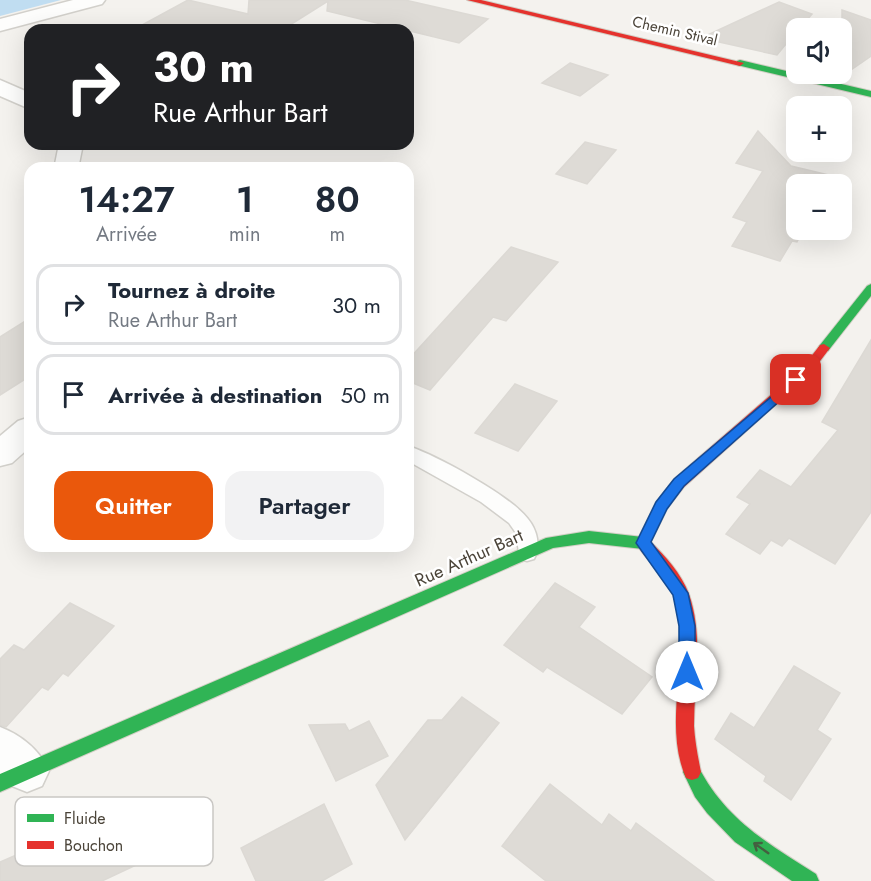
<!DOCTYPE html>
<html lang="fr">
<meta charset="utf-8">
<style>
body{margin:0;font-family:Jost,sans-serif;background:#f2f2f3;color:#1f2937;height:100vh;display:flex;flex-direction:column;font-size:22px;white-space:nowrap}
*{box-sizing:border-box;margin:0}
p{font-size:20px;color:#747a83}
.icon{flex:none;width:33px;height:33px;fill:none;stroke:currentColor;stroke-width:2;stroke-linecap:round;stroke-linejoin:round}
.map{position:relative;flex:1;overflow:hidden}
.sheet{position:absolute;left:24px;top:162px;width:390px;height:390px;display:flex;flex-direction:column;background:#fff;border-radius:18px;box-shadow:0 6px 24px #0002}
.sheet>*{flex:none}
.hud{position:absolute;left:24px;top:24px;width:390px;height:126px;border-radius:18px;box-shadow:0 6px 24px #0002;background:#202124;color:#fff;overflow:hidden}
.tools{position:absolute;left:786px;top:18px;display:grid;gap:12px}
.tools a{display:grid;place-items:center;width:66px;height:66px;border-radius:12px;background:#fff;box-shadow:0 6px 24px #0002;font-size:30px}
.pin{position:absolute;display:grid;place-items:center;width:51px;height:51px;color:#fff;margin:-26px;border-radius:12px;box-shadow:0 3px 9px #0006}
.me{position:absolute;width:66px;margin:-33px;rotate:0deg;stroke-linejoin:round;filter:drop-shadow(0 0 4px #0008)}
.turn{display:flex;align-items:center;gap:21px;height:126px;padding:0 30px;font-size:27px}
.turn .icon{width:78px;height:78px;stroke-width:2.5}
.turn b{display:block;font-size:42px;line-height:51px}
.eta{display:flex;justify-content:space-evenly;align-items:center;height:102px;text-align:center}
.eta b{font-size:36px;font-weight:600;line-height:42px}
.action{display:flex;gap:12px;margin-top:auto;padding:12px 30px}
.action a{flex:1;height:69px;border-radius:18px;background:#ea580c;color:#fff;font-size:24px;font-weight:600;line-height:69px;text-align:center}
.action a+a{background:#f2f2f3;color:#1f2937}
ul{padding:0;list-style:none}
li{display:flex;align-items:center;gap:18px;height:81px;margin:0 12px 9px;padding:0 18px;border:3px solid #e0e1e3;border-radius:18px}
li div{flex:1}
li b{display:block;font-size:22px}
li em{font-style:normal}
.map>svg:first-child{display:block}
.water{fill:#c0ddf1}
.building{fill:#dedbd6;stroke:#dcd9d4;stroke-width:1.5}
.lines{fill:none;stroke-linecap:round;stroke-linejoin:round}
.lane-casing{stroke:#d2d0cb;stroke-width:3}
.street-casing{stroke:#d2d0cb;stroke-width:3}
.fast-casing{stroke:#d3cfc5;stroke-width:2}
.jam-casing{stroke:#d3cfc5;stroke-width:2}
.lane{fill:#fdfdfc;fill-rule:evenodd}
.street{fill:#fdfdfc;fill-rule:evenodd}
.fast{fill:#30b455;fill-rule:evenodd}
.jam{fill:#e5322d;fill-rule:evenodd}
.oneway{stroke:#446040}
.route{fill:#1a73e8;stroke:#114b97;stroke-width:1.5}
.labels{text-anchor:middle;stroke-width:5;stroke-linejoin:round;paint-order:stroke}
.far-street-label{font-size:15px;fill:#4b4439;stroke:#fff}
.street-label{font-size:18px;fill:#4b4439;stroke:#fff}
.key{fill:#fff;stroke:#c9c7c4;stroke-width:1.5}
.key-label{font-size:16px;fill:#4b4439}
</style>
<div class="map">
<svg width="871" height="881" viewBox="0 0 871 881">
<rect width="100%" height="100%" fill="#f4f2ee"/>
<polygon class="water" points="0,0 61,0 0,16"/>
<g class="building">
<polygon points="188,0 248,14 249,0 405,0 488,19 459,43 327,11 328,1 282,30 133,30"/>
<polygon points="779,2 812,14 800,28 796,28 796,32 777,55 701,38"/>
<polygon points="842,10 871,20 871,56 842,76"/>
<polygon points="570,63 608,75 580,96 542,83"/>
<polygon points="758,131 791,166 833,176 828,184 796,184 796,230 803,230 797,242 792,241 780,261 732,246 747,222 733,217 763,171 736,163"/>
<polygon points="585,142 616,150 587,184 556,174"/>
<polygon points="511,247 558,262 506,321 493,317 430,390 408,381 408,360"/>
<polygon points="30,318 30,376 0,395 0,337"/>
<polygon points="871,340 871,512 835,564 789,538 782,546 771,540 760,554 726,534 750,504 737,497 760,470 791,487 838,430 822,422"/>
<polygon points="515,384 557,401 518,451 475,433"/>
<polygon points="555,583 595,607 579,627 652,677 622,714 547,667 543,672 504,645"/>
<polygon points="70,603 114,626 68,676 63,673 48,690 42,687 6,727 0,725 0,659 14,645 24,650"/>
<polygon points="794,666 840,693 817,730 831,739 791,800 764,781 766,776 715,739 731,713 754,728"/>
<polygon points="462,697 499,723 405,840 376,785 428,720 442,720"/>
<polygon points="369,721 388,756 336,781 309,725 345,724 349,731"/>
<polygon points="550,784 602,825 609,814 631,831 636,823 714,881 546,881 502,846"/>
<polygon points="135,801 153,857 102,881 0,881 0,862 44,843 42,836 90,814 92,820"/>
<polygon points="324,804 352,864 322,881 256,881 241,848"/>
</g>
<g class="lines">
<defs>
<path id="lane" d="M408,446C436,455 511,496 528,519C537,530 541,546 534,559L527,561L520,559L516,533L509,523L481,502L408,461Z"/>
<g id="street">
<polygon points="73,0 105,0 102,4 0,31 0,19"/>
<polygon points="0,80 30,93 30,109 0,96"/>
<polygon points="59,144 83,144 79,164 82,168 58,168 55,164"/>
<polygon points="30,417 30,447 12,463 0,466 0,436 18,421"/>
<path d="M0,727C21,735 40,750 49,771L42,786L27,792L12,786L0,775Z"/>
</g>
<g id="fast">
<polygon points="740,60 871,91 871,97 737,65 737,61"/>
<polygon points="871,284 871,296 828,351 820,351 818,348 820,345 867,286"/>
<polygon points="589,531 643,537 648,539 650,543 648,547 643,549 589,543 553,548 0,792 0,774 546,538"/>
<path d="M692,764L698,766C725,819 767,843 816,874L819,881H792L735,842L707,813L695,797L683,772L686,766Z"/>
</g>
<g id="jam">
<polygon points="467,0 481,0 744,63 740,66"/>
<path d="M824,344L830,348L811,373L684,487L667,509L651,542C666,557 681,573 689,594C704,637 694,682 694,726C695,742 698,757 701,772L698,778L692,780L686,778C661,722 693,654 673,595C667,573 646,562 636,543L656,502L674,479L803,367L820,345Z"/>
</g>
</defs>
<use href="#lane" class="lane-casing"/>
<use href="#street" class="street-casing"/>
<use href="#fast" class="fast-casing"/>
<use href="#jam" class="jam-casing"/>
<use href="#lane" class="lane"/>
<use href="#street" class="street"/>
<use href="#fast" class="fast"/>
<use href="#jam" class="jam"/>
</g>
<defs><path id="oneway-shaft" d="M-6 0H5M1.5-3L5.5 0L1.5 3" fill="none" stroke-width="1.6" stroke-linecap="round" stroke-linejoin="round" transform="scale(1.5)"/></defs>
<use class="oneway" href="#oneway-shaft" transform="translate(761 848) rotate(-145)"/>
<polygon class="route" points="796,376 802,380 800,383 684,486 667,509 651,542 688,593 695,626 695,672 693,677 687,679 681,677 679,672 679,626 673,595 636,543 656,502 674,479"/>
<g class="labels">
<g class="far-street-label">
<text transform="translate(675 31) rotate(13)" y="5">Chemin Stival</text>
</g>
<g class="street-label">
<text transform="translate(469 558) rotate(-24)" y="6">Rue Arthur Bart</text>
</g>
</g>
<rect x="15" y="797" width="198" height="69" rx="9" class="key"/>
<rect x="27" y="814" width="27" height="8" fill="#30b455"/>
<rect x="27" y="841" width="27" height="8" fill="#e5322d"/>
<g class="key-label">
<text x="64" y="824">Fluide</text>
<text x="64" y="851">Bouchon</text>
</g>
</svg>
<div class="tools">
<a><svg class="icon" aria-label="sound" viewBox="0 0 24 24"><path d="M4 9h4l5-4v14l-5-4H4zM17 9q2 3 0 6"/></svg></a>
<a>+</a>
<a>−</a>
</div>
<div class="pin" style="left:796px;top:380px;background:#d93025"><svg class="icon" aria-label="arrive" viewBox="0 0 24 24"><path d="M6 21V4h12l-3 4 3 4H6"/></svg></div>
<svg class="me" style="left:687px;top:672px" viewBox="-20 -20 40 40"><circle r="19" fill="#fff"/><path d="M0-13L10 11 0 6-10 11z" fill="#1a73e8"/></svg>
<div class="hud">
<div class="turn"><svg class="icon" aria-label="right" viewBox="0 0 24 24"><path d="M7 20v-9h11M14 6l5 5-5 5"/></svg><div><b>30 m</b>Rue Arthur Bart</div></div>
</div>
<section class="sheet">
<div class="eta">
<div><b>14:27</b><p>Arrivée</p></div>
<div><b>1</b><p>min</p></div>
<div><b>80</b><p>m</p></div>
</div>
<ul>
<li><svg class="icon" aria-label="right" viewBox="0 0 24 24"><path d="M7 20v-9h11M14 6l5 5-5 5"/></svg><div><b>Tournez à droite</b><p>Rue Arthur Bart</p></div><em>30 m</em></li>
<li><svg class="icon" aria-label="arrive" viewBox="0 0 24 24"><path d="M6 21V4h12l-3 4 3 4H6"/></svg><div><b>Arrivée à destination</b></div><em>50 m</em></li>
</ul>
<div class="action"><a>Quitter</a><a>Partager</a></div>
</section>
</div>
